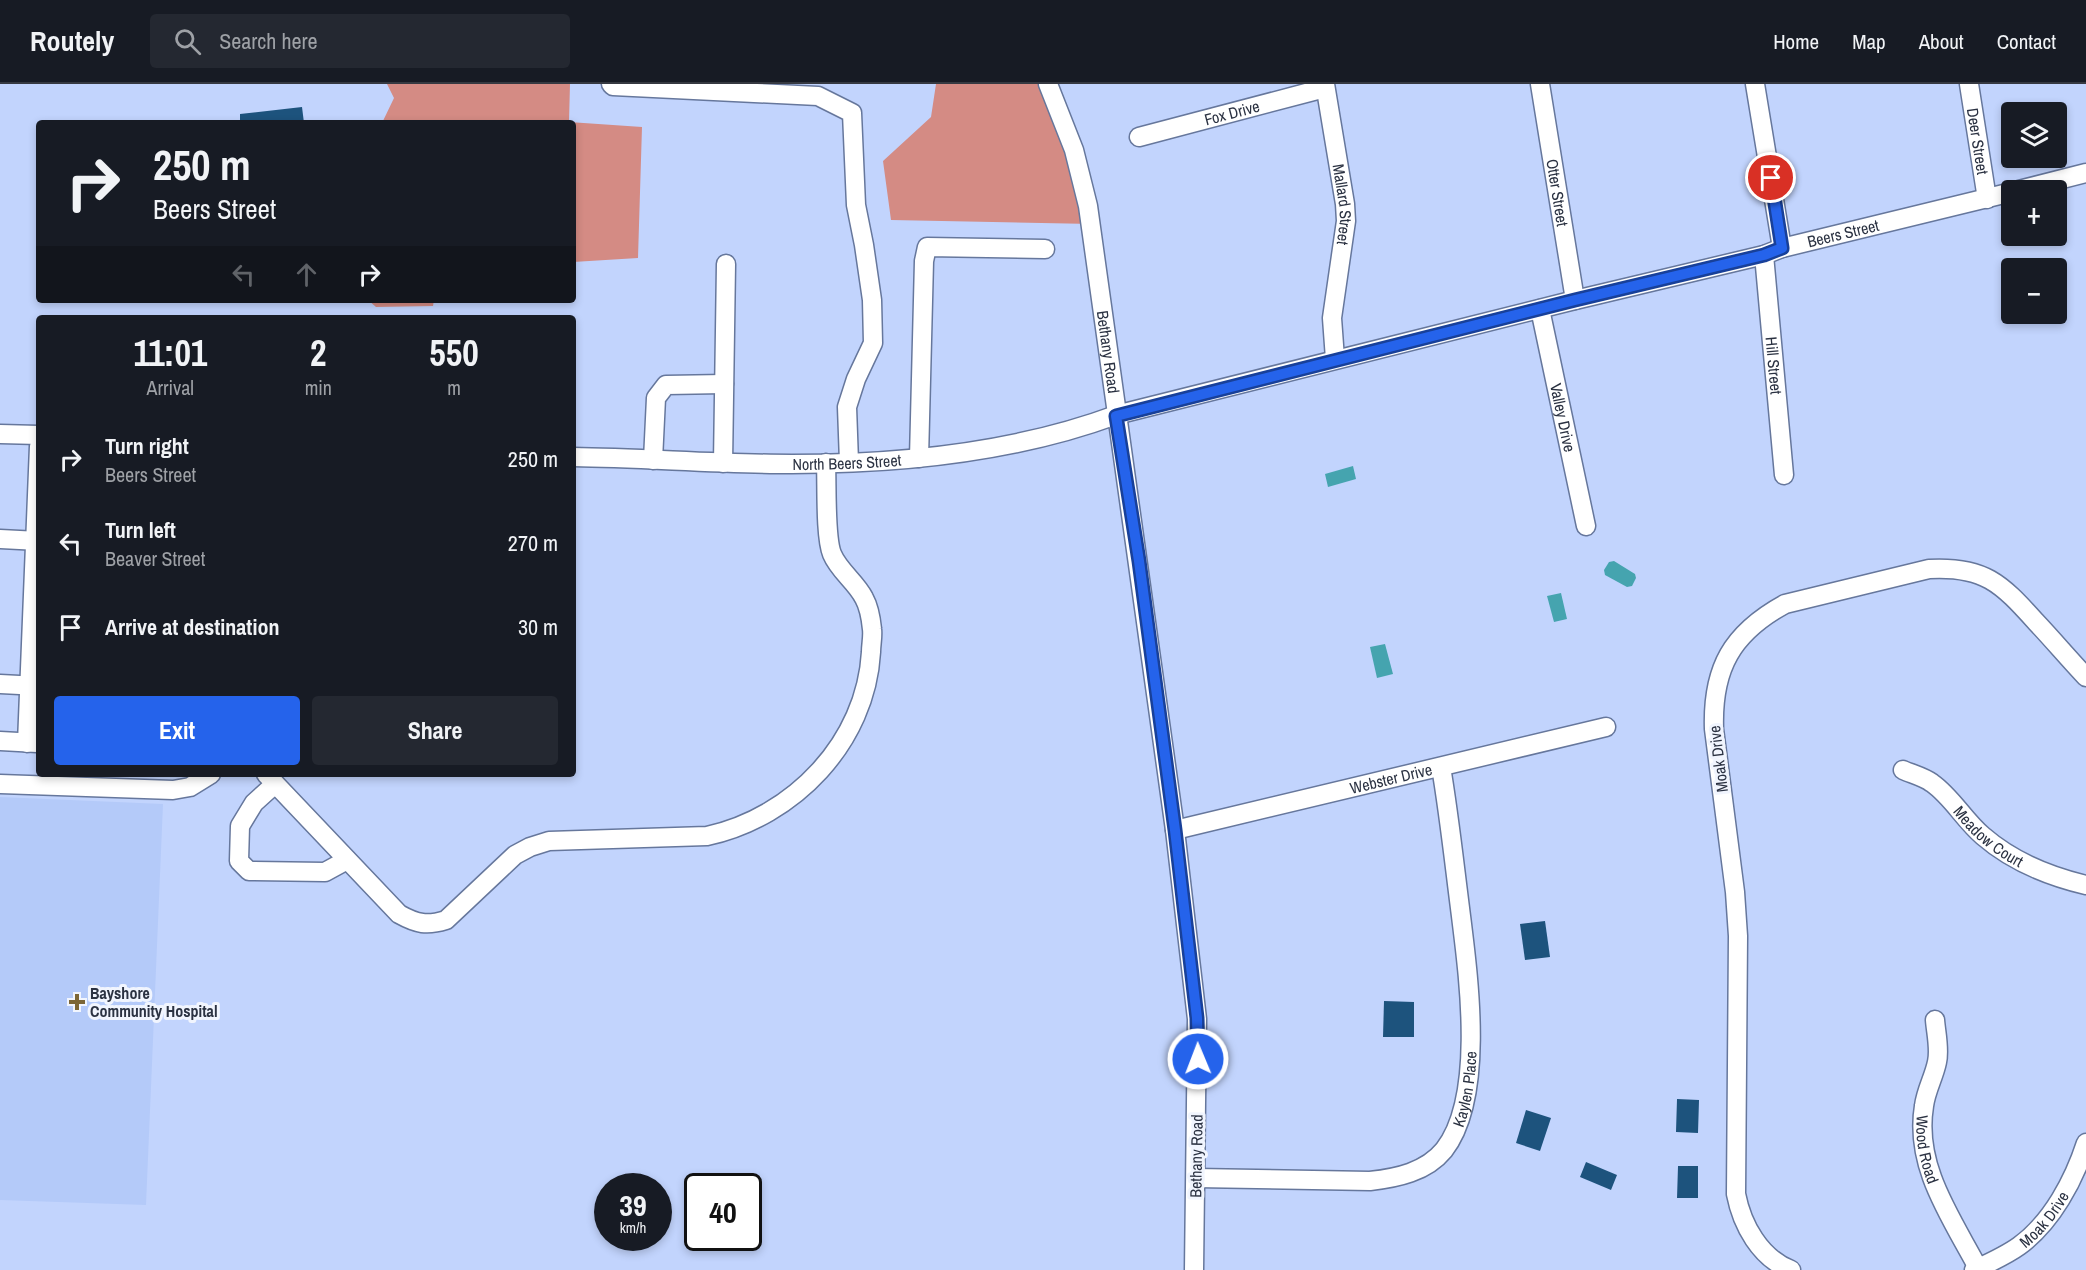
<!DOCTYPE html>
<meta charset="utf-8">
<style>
body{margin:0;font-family:"Archivo Narrow",sans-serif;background:#242831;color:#f1f3f6;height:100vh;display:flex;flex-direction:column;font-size:22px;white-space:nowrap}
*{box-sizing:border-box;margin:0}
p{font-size:20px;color:#9ea1a6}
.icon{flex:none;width:33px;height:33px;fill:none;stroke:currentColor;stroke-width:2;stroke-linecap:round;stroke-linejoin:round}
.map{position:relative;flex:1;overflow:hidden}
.sheet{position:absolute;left:36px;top:231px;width:540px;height:462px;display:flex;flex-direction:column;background:#171b24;border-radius:6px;box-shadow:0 3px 9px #0003}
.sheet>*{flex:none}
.banner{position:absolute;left:36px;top:36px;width:540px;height:183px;border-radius:6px;box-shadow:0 3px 9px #0003;background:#171b24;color:#f1f3f6;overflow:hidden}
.tools{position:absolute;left:2001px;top:18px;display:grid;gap:12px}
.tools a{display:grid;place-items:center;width:66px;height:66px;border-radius:6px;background:#171b24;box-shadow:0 3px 9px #0003;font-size:30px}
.speed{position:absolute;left:594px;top:1089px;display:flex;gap:12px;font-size:30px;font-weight:700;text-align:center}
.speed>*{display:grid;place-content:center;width:78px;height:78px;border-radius:50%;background:#171b24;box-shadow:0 3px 9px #0003;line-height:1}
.speed small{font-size:15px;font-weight:400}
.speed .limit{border:3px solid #111;border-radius:9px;background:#fff;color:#111}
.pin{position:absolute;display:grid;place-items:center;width:51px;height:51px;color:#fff;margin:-26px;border:3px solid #fff;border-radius:50%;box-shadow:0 2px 6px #0007}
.me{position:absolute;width:66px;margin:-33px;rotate:359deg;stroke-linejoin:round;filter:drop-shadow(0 0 4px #0008)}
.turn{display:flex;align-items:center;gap:21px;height:126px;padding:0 18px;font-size:27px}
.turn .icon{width:78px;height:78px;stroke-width:2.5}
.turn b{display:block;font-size:42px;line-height:51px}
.lanes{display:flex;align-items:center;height:57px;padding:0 18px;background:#0003;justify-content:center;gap:30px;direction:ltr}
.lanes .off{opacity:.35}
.eta{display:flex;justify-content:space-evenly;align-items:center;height:102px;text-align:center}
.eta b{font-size:36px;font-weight:700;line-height:42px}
.action{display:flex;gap:12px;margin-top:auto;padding:12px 18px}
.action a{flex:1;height:69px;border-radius:6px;background:#2563eb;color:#fff;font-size:24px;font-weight:700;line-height:69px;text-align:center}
.action a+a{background:#242831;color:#f1f3f6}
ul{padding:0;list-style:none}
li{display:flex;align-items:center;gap:18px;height:84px;padding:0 18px}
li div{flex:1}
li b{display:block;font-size:22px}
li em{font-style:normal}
header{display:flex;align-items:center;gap:36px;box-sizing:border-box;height:84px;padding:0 30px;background:#171b24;border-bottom:2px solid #363941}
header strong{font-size:28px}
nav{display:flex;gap:33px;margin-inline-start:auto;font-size:21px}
.search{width:420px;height:54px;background:#242831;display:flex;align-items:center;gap:15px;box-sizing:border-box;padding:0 21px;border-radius:6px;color:#9ea1a6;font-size:22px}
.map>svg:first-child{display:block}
.built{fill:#b4caf9}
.forest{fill:#d48b84}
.water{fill:#45a4af}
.building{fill:#1d537d}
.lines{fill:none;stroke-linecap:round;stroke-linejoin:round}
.minor-casing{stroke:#66779c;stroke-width:21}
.minor{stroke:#fff;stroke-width:18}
.route-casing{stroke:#184099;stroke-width:15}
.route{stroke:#2563eb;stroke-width:10}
.poi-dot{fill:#7c6636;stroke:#f1f5fe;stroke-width:2}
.labels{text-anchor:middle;stroke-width:6;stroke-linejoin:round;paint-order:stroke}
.street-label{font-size:16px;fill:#2b3242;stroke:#f1f5fe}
.poi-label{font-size:16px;font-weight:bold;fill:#2b3242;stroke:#f1f5fe;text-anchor:start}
</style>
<header>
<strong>Routely</strong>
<div class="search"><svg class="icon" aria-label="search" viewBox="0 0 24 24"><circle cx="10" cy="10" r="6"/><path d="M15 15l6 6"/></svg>Search here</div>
<nav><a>Home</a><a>Map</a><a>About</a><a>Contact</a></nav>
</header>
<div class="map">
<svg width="2086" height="1186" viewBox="0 0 2086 1186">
<rect width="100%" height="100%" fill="#c2d4fd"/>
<polygon class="built" points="0,713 163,720 146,1121 0,1116"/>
<g class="forest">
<polygon points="387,0 570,0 569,38 642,43 638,174 573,178 573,39 382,39 394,14"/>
<polygon points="936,0 1052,0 1093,140 891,136 883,77 931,33"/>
<polygon points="368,216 434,216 433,222 376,223"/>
</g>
<g class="water">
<polygon points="1353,382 1356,395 1328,403 1325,390"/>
<polygon points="1614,477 1635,490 1636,494 1632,502 1627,503 1605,491 1604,486 1609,478"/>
<polygon points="1561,509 1567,535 1554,538 1547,512"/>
<polygon points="1385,560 1393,590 1377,594 1370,563"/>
</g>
<g class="building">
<polygon points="302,23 304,39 240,39 240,30"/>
<polygon points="1545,837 1550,873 1525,876 1520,840"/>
<polygon points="1384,917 1414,918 1414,953 1383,953"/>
<polygon points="1677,1015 1699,1016 1698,1049 1676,1048"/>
<polygon points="1526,1026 1551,1034 1540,1067 1516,1059"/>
<polygon points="1586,1078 1617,1091 1611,1106 1580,1093"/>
<polygon points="1678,1082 1698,1082 1698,1114 1677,1114"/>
</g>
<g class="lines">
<defs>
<g id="minor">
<polyline points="611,0 613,2 818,12 852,29 856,121 864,161 872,216 873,259 856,295 847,323 849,378"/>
<path id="s1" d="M1048,0L1074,66L1088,122L1175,746L1197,935L1194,1186"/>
<path id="s2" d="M1325,0L1345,120L1346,137L1332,234L1335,275"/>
<path id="s3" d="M1540,0L1575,216"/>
<polyline points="1755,0 1782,164"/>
<path id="s4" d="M1969,0L1987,115"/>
<path id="s5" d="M1139,53L1325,4"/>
<polyline points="2019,106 2086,89"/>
<path id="s6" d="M1764,171L1784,391"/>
<path id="s7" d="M1540,225L1586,442"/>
<polyline points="0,350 39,351"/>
<path id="s8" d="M573,373C646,374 719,380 792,380C899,380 1016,368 1116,331L1575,216L1764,171L1782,164L2012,108"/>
<polyline points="919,374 924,177 927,163 1045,165"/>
<polyline points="653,376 656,314 666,301 724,300"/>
<polyline points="723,379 726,180"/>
<polyline points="0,455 39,457"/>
<polyline points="0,600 39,602"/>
<polyline points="0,657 37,659"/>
<polyline points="27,659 39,362"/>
<path id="s9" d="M1903,686C1912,690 1924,693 1932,699C1952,713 1964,736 1983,752C2013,778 2048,792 2086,801"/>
<path d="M266,690L399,830C417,840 427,842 446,836L515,771L530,763L549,757L707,752C794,733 866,658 871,568C871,560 873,553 872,545C871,535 869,523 864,514C856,498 839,487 832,470C825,453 827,401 826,379"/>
<polyline points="0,700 173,706 190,703 211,690"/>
<polyline points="275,700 254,719 240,742 239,777 249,787 325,788 347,776"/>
<path id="s10" d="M1175,746L1606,643"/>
<path id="s11" d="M1935,936C1936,949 1940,965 1937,978C1934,993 1926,1006 1924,1022C1914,1082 1951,1133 1978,1184"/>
<path id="s12" d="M1196,1094L1370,1097C1397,1094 1426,1088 1444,1066C1486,1012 1468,889 1460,824C1454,777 1449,730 1441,683"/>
<path d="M1791,1186C1760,1174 1742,1141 1736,1110L1738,852L1735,808L1714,645C1712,584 1732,549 1785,520L1929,485C1984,482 2001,499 2036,538C2053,556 2069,575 2086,593"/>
<path id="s13" d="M1974,1186C1989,1179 2005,1172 2019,1162C2052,1138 2074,1096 2086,1059"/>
</g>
</defs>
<use href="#minor" class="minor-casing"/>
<use href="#minor" class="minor"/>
</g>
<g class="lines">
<defs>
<polyline id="route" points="1198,975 1197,934 1175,746 1139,477 1116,332 1575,216 1764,171 1782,164 1771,94"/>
</defs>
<use href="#route" class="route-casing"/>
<use href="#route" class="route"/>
</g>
<path class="poi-dot" d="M74 909h6v6h6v6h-6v6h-6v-6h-6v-6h6z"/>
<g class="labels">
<g class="street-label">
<text dy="6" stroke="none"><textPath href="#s5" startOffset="96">Fox Drive</textPath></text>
<text dy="6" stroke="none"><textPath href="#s4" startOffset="58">Deer Street</textPath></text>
<text dy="6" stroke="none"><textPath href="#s3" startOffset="110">Otter Street</textPath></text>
<text dy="6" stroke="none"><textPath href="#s2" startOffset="122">Mallard Street</textPath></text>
<text dy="6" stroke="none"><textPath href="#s8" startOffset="1298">Beers Street</textPath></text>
<text dy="6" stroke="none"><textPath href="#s1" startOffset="276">Bethany Road</textPath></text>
<text dy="6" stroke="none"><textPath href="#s6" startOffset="111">Hill Street</textPath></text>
<text dy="6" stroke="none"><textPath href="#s7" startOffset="111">Valley Drive</textPath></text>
<text dy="6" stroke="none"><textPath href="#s8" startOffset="274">North Beers Street</textPath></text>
<text transform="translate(1718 675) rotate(-97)" y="6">Moak Drive</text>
<text dy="6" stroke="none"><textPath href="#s10" startOffset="222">Webster Drive</textPath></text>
<text dy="6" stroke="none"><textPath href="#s9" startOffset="110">Meadow Court</textPath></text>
<text dy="6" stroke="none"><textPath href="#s12" startOffset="322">Kaylen Place</textPath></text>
<text dy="6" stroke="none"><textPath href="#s11" startOffset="132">Wood Road</textPath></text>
<text transform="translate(1196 1072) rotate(-89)" y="6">Bethany Road</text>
<text dy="6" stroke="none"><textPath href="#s13" startOffset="88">Moak Drive</textPath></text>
</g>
<g class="poi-label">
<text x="90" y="915">Bayshore<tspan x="90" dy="18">Community Hospital</tspan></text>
</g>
</g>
</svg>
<div class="tools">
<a><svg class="icon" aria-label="layers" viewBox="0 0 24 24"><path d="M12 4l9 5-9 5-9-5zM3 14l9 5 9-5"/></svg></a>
<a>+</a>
<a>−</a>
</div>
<div class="speed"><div>39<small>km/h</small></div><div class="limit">40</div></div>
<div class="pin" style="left:1771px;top:94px;background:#d93025"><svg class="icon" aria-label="arrive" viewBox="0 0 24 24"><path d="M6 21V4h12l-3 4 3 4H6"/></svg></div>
<svg class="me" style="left:1198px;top:975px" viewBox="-20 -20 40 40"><circle r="17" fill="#2563eb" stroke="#fff" stroke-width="3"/><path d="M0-11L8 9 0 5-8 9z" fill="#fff"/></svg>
<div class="banner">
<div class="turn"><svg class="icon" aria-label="right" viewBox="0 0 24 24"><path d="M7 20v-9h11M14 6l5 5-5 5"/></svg><div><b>250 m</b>Beers Street</div></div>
<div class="lanes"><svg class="icon off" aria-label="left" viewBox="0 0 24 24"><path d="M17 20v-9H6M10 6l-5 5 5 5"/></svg><svg class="icon off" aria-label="ahead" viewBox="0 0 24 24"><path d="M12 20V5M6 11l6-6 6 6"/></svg><svg class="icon" aria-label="right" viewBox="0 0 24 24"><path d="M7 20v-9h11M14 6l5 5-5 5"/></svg></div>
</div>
<section class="sheet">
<div class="eta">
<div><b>11:01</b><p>Arrival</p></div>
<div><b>2</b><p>min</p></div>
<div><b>550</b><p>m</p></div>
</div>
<ul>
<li><svg class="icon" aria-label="right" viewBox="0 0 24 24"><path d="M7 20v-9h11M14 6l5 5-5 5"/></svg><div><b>Turn right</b><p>Beers Street</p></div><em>250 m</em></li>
<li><svg class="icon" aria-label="left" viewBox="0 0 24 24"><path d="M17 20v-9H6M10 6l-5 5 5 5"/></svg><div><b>Turn left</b><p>Beaver Street</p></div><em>270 m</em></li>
<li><svg class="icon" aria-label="arrive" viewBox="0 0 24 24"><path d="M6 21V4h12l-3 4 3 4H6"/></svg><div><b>Arrive at destination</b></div><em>30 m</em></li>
</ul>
<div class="action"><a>Exit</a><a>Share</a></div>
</section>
</div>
